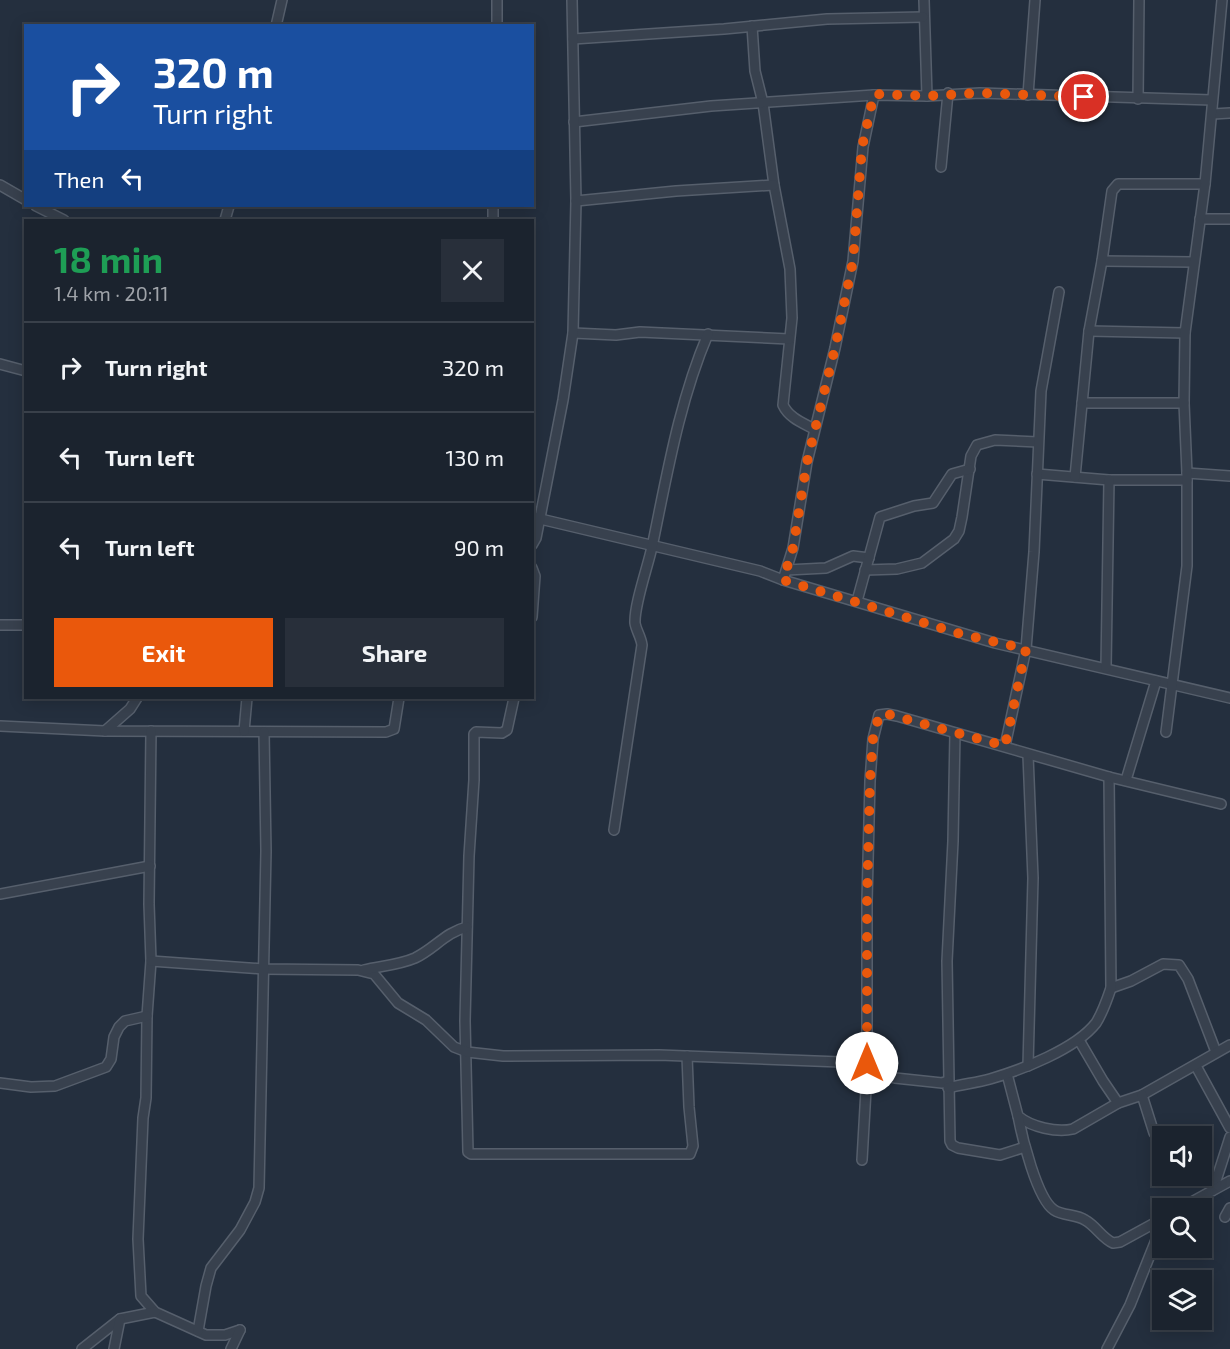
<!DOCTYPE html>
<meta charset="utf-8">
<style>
body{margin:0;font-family:"Exo 2",sans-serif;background:#282f3a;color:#f1f3f6;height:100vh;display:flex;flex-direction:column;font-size:22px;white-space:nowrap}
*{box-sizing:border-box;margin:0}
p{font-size:20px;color:#a0a4aa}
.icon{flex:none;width:33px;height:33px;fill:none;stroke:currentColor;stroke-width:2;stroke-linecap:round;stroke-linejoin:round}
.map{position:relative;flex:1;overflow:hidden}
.panel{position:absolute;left:24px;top:219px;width:510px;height:480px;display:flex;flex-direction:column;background:#1b232e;border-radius:0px;box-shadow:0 3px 15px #0003,0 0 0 2px #39404a}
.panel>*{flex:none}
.top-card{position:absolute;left:24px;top:24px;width:510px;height:183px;border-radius:0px;box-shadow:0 3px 15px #0003,0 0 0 2px #39404a;background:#1a4fa0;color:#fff;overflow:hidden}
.tools{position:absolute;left:1152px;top:1126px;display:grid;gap:12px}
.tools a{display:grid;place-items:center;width:60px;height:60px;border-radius:0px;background:#1b232e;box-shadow:0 3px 15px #0003,0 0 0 2px #39404a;font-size:30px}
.pin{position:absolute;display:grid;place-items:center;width:51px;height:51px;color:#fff;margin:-26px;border:3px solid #fff;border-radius:50%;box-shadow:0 2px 6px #0007}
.me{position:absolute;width:66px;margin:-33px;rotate:0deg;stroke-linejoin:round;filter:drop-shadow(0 0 4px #0008)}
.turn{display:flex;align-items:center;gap:21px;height:126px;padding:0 30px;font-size:27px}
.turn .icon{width:78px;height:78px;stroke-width:2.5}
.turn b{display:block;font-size:42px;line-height:51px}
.then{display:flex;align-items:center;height:57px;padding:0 30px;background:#0003;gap:12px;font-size:22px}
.round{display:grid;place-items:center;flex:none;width:63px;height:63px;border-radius:0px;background:#282f3a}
.overview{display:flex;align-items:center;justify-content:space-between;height:102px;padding:0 30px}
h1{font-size:36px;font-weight:700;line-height:45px;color:#1e9e55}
.button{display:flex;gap:12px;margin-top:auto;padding:12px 30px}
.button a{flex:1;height:69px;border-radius:0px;background:#ea580c;color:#fff;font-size:24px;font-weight:700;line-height:69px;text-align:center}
.button a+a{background:#282f3a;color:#f1f3f6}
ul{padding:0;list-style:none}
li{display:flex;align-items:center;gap:18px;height:90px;padding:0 30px;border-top:2px solid #39404a}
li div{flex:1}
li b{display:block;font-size:22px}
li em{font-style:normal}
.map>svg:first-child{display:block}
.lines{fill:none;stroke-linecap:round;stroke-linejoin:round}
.minor-casing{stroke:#565f6c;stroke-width:12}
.minor{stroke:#38414e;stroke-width:9}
.route{stroke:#ea580c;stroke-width:10;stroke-dasharray:0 18}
</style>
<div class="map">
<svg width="1230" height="1349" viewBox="0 0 1230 1349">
<rect width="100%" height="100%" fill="#242f3e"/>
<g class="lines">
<defs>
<g id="minor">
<polyline points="924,0 927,96"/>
<polyline points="276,26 282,0"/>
<polyline points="497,26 497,0"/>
<path d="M752,26L755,71L763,103L774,185L790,269L792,318L783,405C789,418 803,423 814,429"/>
<polyline points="573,39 724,29 827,19 923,17"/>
<polyline points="1028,95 1035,0"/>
<polyline points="1138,99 1139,0"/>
<polyline points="1213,114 1230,113"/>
<polyline points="574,122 711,106 874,95 927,96 980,93 1212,100"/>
<polyline points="941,167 948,93"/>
<polyline points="0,185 26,200"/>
<polyline points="576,201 676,191 774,185"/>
<polyline points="36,206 64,220"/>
<polyline points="1200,219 1230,219"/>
<polyline points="225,220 229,206"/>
<polyline points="493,220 493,206"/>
<polyline points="1102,261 1194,262"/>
<polyline points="1089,331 1185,333"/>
<polyline points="573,333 616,335 640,332 789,339"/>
<polyline points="0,364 26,371"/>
<polyline points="1082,403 1184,403"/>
<polyline points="1187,473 1230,476"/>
<polyline points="1037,474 1109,480 1187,480"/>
<polyline points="1075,477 1089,331 1102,261 1112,191 1118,184 1205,184"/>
<polyline points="532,517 760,571 783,580 995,643 1230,698"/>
<polyline points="532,545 536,538 563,400 573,333 576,201 572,0"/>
<polyline points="532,568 535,576 532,617"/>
<polyline points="787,570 826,568 853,556 869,558"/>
<polyline points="865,570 897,569 922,563 954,539 959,531 962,517 971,456 977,445 995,440 1038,442"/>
<polyline points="783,580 793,548 807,462 835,348 853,261 863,147 874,95"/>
<polyline points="857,601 880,517 914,506 933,503 952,474 970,469"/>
<polyline points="0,625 26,625"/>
<polyline points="1106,668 1109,480"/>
<polyline points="514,698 507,730 502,733 476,732 474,734 474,780 469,856 465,1021 468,1152 471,1154 690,1154 693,1146 689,1107 687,1056"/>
<polyline points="0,726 105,731 386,732 394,729 399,698"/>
<polyline points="105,731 130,709 137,698"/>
<polyline points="151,731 149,904 151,961 147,1016 146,1098 143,1118 138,1239 141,1296 155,1312 206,1335 225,1335 240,1330"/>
<polyline points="244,731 247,698"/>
<polyline points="1166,732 1187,566 1187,473 1184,403 1185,333 1205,184 1222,0"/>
<polyline points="955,733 953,841 947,961 950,1141 952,1145 958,1148 1000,1155 1025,1147"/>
<polyline points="1005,746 1026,649 1034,552 1041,391 1059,292"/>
<polyline points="1126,780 1156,681"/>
<path d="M614,830L642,645C641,637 636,630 635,623C634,605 648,566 652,547C667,475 679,402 708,334"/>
<polyline points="0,894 150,866"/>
<polyline points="151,961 263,969 358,970 374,974 398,1003 426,1020 454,1047 467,1052 503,1056 659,1055 867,1063"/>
<path d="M364,970C381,966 399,965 415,958C434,949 446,932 467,927"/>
<polyline points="1111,988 1131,981 1163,964 1179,965 1188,979 1216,1052"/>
<polyline points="1079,1040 1103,1081 1118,1103"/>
<polyline points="1028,1066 1033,878 1028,755"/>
<polyline points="1196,1066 1230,1128"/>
<polyline points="867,1072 895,1078 942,1083 948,1081"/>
<path d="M1007,1074L1018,1116C1031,1127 1057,1133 1073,1129L1118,1103L1142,1095L1230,1045"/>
<polyline points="0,1083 31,1087 55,1086 106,1067 111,1059 114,1037 119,1027 125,1021 147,1016"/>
<path d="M948,1088C962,1084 976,1083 990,1079C1021,1070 1076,1049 1096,1023C1103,1012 1107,1000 1111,988L1109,777"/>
<polyline points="1142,1095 1154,1133"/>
<path d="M1018,1116C1022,1137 1037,1199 1054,1210C1063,1216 1076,1214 1085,1220C1096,1226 1102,1238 1113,1243L1120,1242L1162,1219"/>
<polyline points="862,1160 867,1072 867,901 870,781 873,739 879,715 887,714 897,716 1109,777 1221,804"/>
<polyline points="1213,1190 1230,1137"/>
<polyline points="1179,1209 1230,1181"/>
<polyline points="1225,1217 1230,1208"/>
<polyline points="198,1331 206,1286 211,1268 240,1230 255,1202 259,1188 266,851 264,732"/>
<polyline points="82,1349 120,1319 155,1312"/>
<polyline points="114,1349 120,1319"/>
<polyline points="231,1349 240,1330"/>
<polyline points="1107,1349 1130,1305 1162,1225"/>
</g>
</defs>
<use href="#minor" class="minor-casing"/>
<use href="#minor" class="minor"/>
</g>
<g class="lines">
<polyline class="route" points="867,1063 867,901 870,781 873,739 879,715 887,714 1005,746 1026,649 961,634 783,580 793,548 807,462 835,348 853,261 862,147 874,94 927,96 980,93 1084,97"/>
</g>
</svg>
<div class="tools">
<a><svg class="icon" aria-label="sound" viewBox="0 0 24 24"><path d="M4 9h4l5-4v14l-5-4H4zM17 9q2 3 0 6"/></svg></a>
<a><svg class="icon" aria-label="search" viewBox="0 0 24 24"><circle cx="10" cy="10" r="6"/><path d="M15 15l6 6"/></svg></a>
<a><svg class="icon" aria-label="layers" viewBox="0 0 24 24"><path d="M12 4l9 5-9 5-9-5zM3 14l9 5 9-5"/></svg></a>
</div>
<div class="pin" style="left:1084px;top:97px;background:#d93025"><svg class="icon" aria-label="arrive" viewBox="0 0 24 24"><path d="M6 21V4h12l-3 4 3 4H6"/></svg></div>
<svg class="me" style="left:867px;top:1063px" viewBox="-20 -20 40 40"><circle r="19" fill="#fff"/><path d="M0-13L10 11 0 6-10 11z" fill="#ea580c"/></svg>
<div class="top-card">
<div class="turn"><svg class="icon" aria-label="right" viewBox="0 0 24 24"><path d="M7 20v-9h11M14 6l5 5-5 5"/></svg><div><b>320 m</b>Turn right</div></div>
<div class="then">Then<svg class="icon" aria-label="left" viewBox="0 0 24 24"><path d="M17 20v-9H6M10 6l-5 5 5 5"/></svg></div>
</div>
<section class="panel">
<div class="overview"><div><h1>18 min</h1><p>1.4 km · 20:11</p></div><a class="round"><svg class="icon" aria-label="close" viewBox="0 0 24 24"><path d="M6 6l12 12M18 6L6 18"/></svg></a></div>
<ul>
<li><svg class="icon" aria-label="right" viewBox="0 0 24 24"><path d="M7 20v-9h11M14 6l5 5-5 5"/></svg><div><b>Turn right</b></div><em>320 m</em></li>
<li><svg class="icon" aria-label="left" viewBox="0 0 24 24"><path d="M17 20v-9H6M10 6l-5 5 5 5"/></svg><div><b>Turn left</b></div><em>130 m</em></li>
<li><svg class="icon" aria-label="left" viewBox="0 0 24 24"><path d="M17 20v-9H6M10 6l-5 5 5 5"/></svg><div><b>Turn left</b></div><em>90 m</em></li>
</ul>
<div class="button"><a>Exit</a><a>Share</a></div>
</section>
</div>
